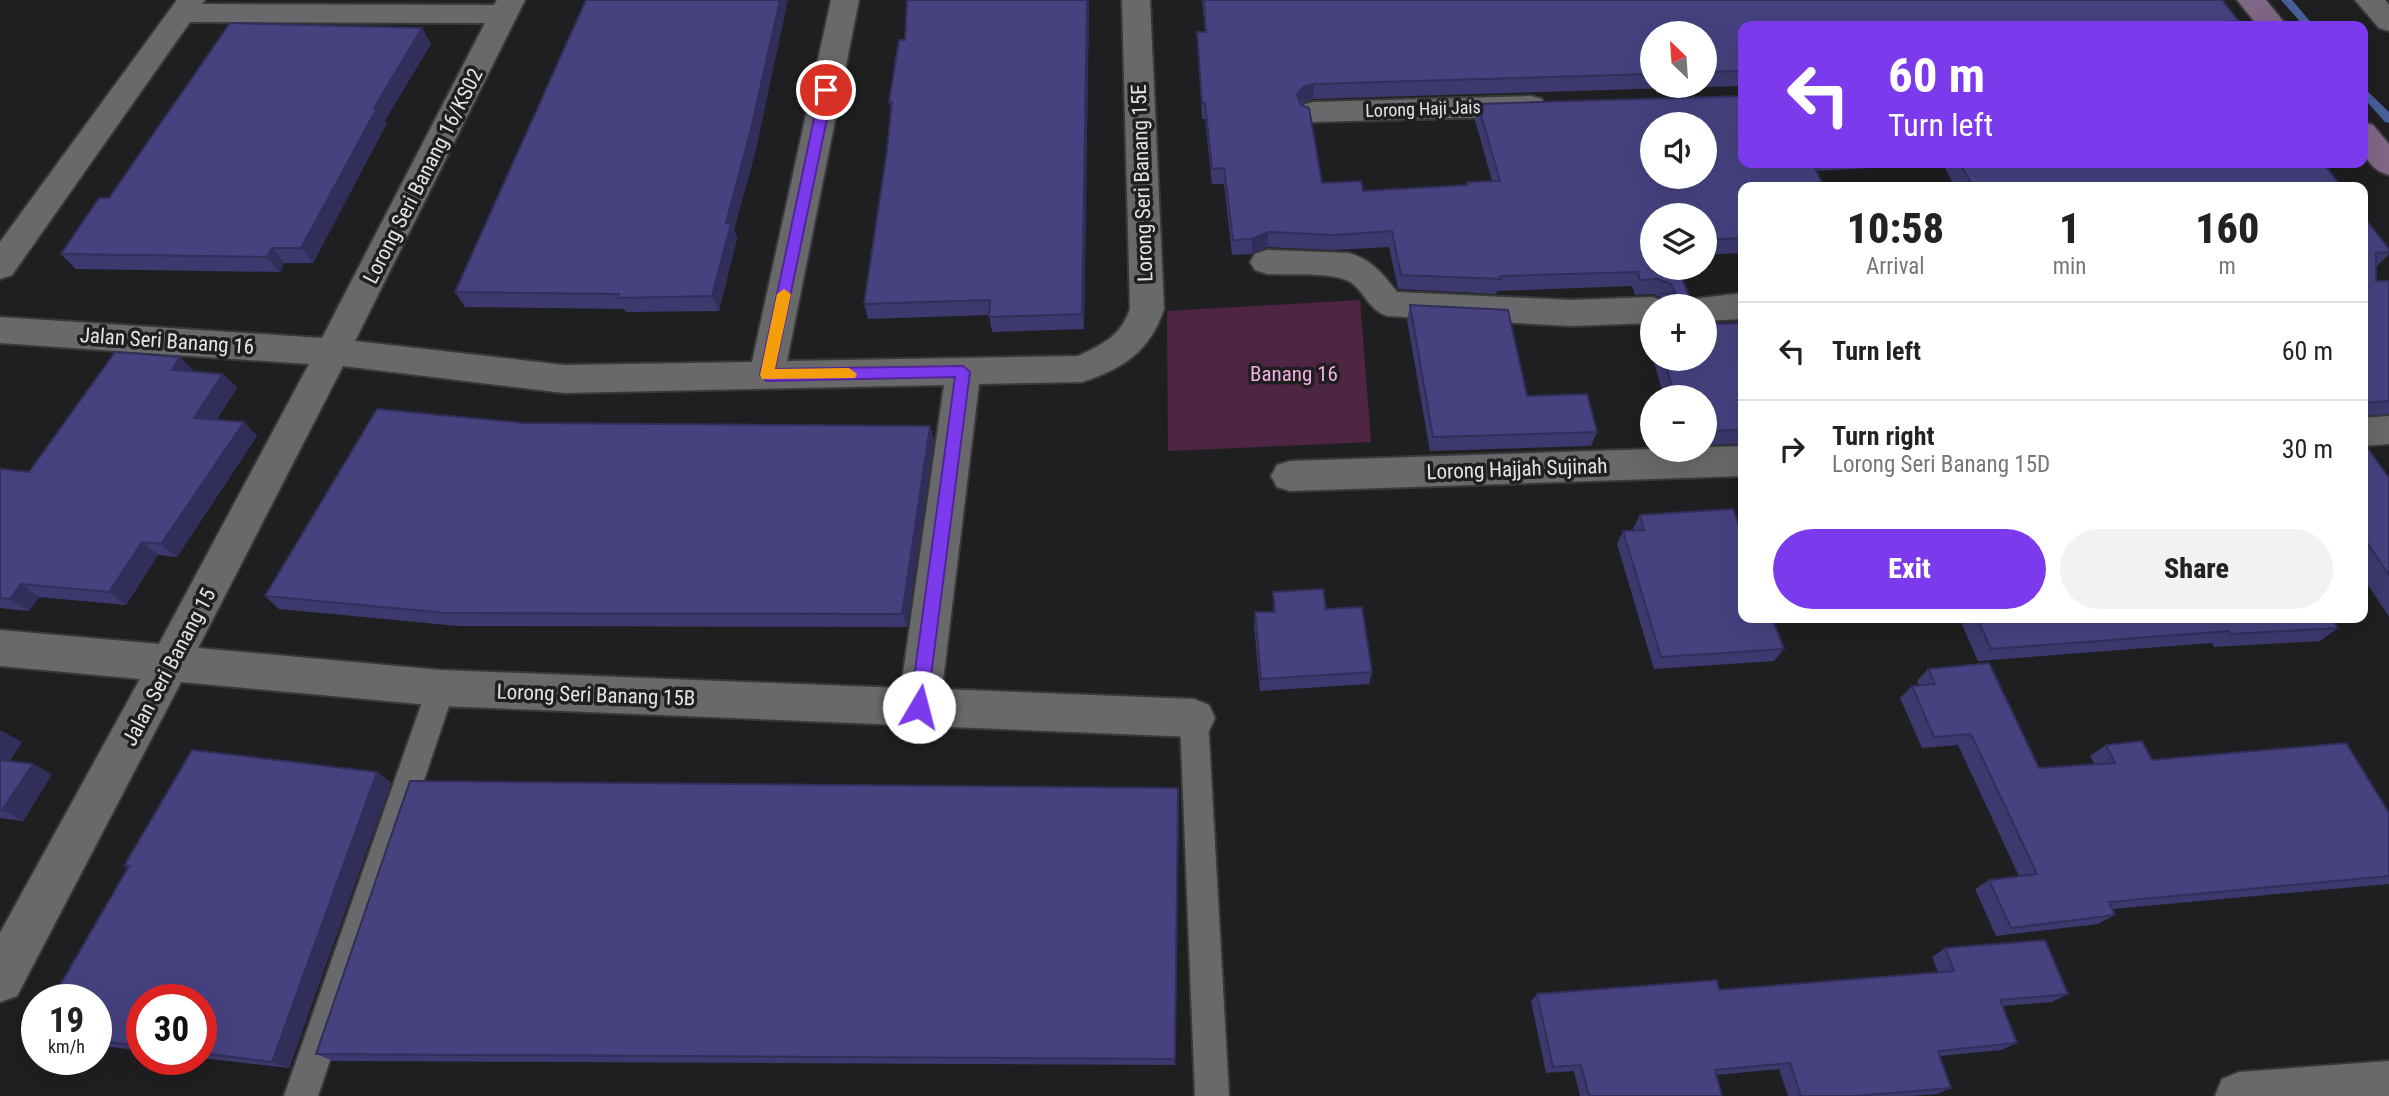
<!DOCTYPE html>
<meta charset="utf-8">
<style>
body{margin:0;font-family:"Roboto Condensed",sans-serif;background:#f2f2f2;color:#222;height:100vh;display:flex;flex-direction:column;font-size:26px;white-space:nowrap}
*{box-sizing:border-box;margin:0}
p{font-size:23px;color:#767676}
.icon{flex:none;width:38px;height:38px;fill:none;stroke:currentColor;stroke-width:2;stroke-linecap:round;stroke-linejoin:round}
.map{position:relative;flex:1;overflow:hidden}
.panel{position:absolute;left:1738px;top:182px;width:630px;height:441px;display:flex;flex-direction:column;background:#fff;border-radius:14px;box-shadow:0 7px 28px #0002}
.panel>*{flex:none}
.banner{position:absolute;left:1738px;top:21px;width:630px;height:147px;border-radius:14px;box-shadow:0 7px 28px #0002;background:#7c3aed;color:#fff;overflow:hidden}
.needle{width:46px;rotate:335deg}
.tools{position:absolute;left:1640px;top:21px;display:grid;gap:14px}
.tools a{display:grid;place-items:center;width:77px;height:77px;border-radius:50%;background:#fff;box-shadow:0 7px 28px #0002;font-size:35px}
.speed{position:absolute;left:21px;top:984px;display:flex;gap:14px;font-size:35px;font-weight:700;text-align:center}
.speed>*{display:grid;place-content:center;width:91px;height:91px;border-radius:50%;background:#fff;box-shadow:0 7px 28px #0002;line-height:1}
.speed small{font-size:18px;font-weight:400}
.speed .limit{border:10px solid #d22;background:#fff;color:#111}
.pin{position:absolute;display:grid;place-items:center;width:60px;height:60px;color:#fff;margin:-30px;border:4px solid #fff;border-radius:50%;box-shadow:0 2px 7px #0007}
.me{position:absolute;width:77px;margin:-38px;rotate:8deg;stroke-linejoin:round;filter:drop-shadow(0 0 5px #0008)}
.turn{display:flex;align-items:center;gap:24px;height:147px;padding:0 35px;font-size:32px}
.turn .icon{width:91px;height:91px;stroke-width:2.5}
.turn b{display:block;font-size:49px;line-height:60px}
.eta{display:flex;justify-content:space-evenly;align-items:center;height:119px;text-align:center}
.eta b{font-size:42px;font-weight:800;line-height:49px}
.action{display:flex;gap:14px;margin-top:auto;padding:14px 35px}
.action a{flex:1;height:80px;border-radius:42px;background:#7c3aed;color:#fff;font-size:28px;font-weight:800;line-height:80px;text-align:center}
.action a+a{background:#f2f2f2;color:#222}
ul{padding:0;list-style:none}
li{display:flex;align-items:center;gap:21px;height:98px;padding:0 35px;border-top:2px solid #e0e0e0}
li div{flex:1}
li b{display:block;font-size:26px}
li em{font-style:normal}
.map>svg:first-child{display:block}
.green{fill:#4e2643}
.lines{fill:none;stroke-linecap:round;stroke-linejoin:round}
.stream{fill:#47609c;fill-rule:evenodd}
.lane-casing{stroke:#39393a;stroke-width:4}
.street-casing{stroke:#39393a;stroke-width:4}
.secondary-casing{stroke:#39393a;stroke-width:4}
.lane{fill:#69686b;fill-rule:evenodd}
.street{fill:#69686b;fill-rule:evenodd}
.secondary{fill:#806886;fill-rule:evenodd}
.wall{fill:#3c396e;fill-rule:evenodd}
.shaded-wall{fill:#312e5a}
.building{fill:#464280;stroke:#312e5a;stroke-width:2;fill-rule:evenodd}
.route{fill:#7c3aed;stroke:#51269a;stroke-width:2}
.slow{fill:#f59e0b}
.labels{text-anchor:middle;stroke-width:7;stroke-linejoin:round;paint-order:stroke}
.far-street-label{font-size:18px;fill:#e4e4e6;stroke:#1f1f21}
.street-label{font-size:21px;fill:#e4e4e6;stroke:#1f1f21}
.park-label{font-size:21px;fill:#f6aee0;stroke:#1f1f21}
</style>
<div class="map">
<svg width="2389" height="1096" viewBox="0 0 2389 1096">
<rect width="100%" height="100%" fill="#1f1f21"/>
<polygon class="green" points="1360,300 1371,442 1168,451 1167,311"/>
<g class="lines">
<g class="stream">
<polygon points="2281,0 2292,0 2314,26 2304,26"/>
<polygon points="2362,86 2389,112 2389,123 2385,122 2362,96"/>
</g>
<defs>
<g id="lane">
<polygon points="441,675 451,679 455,688 318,1096 284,1096 427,688 431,679"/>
<polygon points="1194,705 1204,709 1208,718 1229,1096 1195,1096 1180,718 1184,709"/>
</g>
<g id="street">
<path d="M177,0H205L202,4L494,5L497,0H525L355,341L564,365L752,362L831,0H859L787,361L1078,356C1103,344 1121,336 1130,309L1122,0H1150L1164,309C1150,351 1123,369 1082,382L979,384L942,689L1194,699L1209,705L1215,718L1209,731L1194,737L441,706L181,682L17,996L0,1002V933L140,679L0,666V630L159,644L309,364L0,343V317L322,338L485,23L190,22L12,275L0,279V242ZM343,366L564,393L944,385L901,688L441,670L198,648Z"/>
<polygon points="2355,0 2385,0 2389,5 2389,31 2379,28"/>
<polygon points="1531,96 1542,99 1546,106 1542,113 1531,116 1313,122 1302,119 1298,112 1302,105 1313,102"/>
<path d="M1267,250L1349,253C1372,260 1383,274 1397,292L1572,300L1652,297L1664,301L1667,306H1652V323L1572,326L1388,316C1370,311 1367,296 1353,284C1339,271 1287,275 1267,274L1255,270L1250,262L1255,254Z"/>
<polygon points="1743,293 1743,319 1704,321 1704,306 1688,306 1692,299"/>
<polygon points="2389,416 2389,444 2362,446 2362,418"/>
<polygon points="1743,446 1743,476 1290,491 1277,487 1271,476 1277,465 1290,461"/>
<polygon points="2389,1061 2389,1096 2215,1096 2222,1079 2239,1072"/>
</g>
<g id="secondary">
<polygon points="2237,0 2266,0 2287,26 2258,26"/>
<path d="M2362,122L2373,125L2389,144V175C2362,167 2362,146 2362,122Z"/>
</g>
</defs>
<use href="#lane" class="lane-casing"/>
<use href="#street" class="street-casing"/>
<use href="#secondary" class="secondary-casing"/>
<use href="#lane" class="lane"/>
<use href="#street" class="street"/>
<use href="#secondary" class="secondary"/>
</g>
<g class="wall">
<polygon points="907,0 1089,0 1084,329 992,332 989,315 868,319 864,304 886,157 891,111 889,102 905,40"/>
<path d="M1202,0H2225L2224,2L2239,21L2235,26H1743V86L1313,99L1301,104L1322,183L1363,191L1466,185L1467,182L1492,181L1475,120L1478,104L1743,163H2323L2342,187H1955L1943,164L1817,171L1743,187V257L1741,253L1704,255V215H1652L1678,268L1693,306H1656L1660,297L1652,294L1635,295L1632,286L1497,291L1496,294L1398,289L1389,247L1333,250L1267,247L1252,254L1232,255L1224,184H1212L1205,119H1202L1197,32H1205ZM1652,33H1704V86H1652Z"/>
<polygon points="431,44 385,120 387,123 313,263 284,263 280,272 76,269 61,254 109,198"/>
<polygon points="757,145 734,230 737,238 719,311 626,312 624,309 465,307 455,292"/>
<polygon points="2362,214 2389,249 2389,254 2376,267 2376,281 2389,281 2389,414 2362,416"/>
<polygon points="1410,305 1527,396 1597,432 1591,446 1430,451 1407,320"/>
<polygon points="1650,311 1652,311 1652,355 1644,326"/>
<polygon points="1743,323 1743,444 1704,445 1704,397 1664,397 1653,359 1704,359"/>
<polygon points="194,371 223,374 237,388 216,420 244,422 257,436 177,557 158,555 126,605 39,597 29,611 0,608 0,469 29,472"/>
<polygon points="523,423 930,426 934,440 907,627 458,626 279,609 265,596"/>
<polygon points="2362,440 2389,478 2389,617 2362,576"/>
<polygon points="1640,515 1784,649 1774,661 1654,669 1617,544 1623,531 1634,531 1633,529"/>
<polygon points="1273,592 1326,609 1372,672 1369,684 1260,691 1254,625 1255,612 1273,612"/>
<polygon points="1959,618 2331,618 2338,628 2320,641 2214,647 2212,643 1978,661"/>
<polygon points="1928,669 2039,768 2095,765 2090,756 2106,745 2152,760 2389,813 2389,884 2112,909 2115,915 2098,924 1996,936 1975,889 1989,880 2019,876 1958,745 1922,748 1900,698 1912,686 1919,685 1917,681"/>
<polygon points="0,731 22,742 9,761 52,774 23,821 0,818"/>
<polygon points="377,772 391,783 289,1068 201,1058 201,999 142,999 142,1051 96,1045 96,999 128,868 124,866"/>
<polygon points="1179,798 1175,1065 333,1061 316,1054"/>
<polygon points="1945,948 2068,994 2052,1002 2002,1006 2017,1043 2001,1050 1940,1056 1951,1088 1937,1094 1910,1096 1788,1096 1779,1069 1716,1075 1722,1096 1580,1096 1574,1071 1546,1073 1531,1001 1537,994 1719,990 1938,972 1932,957"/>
</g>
<g class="shaded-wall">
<polygon points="780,0 788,0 757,145 734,230 737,238 719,311 712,296 726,223"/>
<polygon points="1087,0 1089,0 1084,329 1082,314"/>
<polygon points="422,28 431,44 385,120 387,123 313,263 301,248 374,108"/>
<polygon points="1314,84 1313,99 1301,102 1296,111 1297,95 1303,87"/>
<polygon points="1268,232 1267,247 1252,254 1252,239"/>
<polygon points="272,248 284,263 280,272 267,257"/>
<polygon points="180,357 194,371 172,370"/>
<polygon points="223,374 237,388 209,432 194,418"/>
<polygon points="244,422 257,436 177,557 161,544"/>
<polygon points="930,426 934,440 907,627 902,614"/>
<polygon points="142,542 158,555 126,605 109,592"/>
<polygon points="21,584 39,597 29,611 10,599"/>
<polygon points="2,731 22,742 4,770 0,767 0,734"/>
<polygon points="33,764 52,774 23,821 2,810"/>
<polygon points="377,772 391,783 289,1068 272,1062"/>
</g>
<g class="building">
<polygon points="586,0 780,0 751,129 726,223 731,223 712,296 618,298 619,294 455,292"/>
<polygon points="907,0 1087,0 1082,314 989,317 990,300 864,304 886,157 892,102 889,102 899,40 905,40"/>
<path d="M1204,0H2222L2239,21L2186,24L2188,26H1743V71L1704,72V33H1652V74L1314,84L1303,87L1297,95L1301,105L1309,108L1322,183L1361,181L1363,191L1468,185L1467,182L1500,181L1478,104L1743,96V163H1813L1824,187H1743V238L1704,240V215H1652V268H1678L1693,306H1660L1661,294L1675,293L1671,284L1658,279L1640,280L1638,272L1500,276L1501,279L1401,275L1392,231L1334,235L1268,232L1252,239L1233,240L1224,168L1212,169L1205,103L1202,104L1197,32H1206ZM1652,124H1704V177H1652Z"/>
<polygon points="230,23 422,28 374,108 377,108 301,248 272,248 267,257 61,254 99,198 109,198"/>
<polygon points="1960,163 2323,163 2342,187 1973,187"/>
<polygon points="2362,214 2389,249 2389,252 2376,253 2376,281 2389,281 2389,401 2362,403"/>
<polygon points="1410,305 1508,310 1527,396 1587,394 1597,432 1433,437"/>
<polygon points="1743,323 1743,430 1704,431 1704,397 1675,397 1664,359 1704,359 1704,324"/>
<polygon points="115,352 180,357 172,370 223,374 194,418 244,422 161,544 142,542 109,592 21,584 10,599 0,598 0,469 29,472"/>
<polygon points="377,409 523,423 930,426 902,614 446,613 265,596"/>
<polygon points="2362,440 2389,478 2389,575 2362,535"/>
<polygon points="1733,509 1743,536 1743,618 1772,618 1784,649 1661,657 1623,531 1644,530 1640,515"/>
<polygon points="1323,589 1326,609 1362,607 1372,672 1261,679 1255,612 1275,612 1273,592"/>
<polygon points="1977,618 2331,618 2338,628 2231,634 2229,631 1991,649"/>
<polygon points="1989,663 2039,768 2115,763 2106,745 2142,741 2152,760 2346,743 2389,813 2389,876 2109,902 2115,915 2011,928 1989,880 2037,874 1971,734 1934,737 1912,686 1935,684 1928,669"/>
<polygon points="192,750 377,772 272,1062 201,1053 201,999 142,999 142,1046 96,1041 96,999 52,999 129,866 124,866"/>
<polygon points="0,760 33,764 2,810 0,810"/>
<polygon points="410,781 1178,788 1175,1059 316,1054"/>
<polygon points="2045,940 2068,994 2000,1000 2017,1043 1938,1051 1951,1088 1855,1096 1801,1096 1790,1063 1715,1070 1722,1096 1589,1096 1581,1065 1553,1067 1537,994 1717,980 1719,990 1954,971 1945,948"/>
<polygon points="37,1026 37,1034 33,1033"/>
</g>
<polygon class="route" points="826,86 833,90 775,369 963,366 970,372 927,707 919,715 910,707 955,377 767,381 760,375 820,90"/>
<polygon class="slow" points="784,289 791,294 775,369 849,368 857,374 855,378 762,379 760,375 777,294"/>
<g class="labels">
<g class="far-street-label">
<text transform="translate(1423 109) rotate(-2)" y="6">Lorong Haji Jais</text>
</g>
<g class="street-label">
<text transform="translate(423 176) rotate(-63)" y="7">Lorong Seri Banang 16/KS02</text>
<text transform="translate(1142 183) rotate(-92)" y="7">Lorong Seri Banang 15E</text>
<text transform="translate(167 341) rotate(4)" y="7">Jalan Seri Banang 16</text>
<text transform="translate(1517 469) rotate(-2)" y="7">Lorong Hajjah Sujinah</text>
<text transform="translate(169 667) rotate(-62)" y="7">Jalan Seri Banang 15</text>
<text transform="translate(596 695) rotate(2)" y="7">Lorong Seri Banang 15B</text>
</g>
<g class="park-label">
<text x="1294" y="381">Banang 16</text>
</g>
</g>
</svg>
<div class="tools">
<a><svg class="needle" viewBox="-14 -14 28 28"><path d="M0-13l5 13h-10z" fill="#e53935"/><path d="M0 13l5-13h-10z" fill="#767676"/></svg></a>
<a><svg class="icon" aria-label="sound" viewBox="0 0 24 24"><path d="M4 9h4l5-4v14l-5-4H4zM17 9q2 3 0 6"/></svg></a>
<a><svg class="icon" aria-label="layers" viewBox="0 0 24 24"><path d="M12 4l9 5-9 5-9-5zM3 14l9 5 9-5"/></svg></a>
<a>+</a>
<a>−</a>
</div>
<div class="speed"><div>19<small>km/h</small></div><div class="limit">30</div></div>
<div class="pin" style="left:826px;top:90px;background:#d93025"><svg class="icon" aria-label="arrive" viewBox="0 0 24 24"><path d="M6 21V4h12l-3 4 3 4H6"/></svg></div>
<svg class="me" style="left:919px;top:707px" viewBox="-20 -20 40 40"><circle r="19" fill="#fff"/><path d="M0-13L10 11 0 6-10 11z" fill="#7c3aed"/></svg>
<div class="banner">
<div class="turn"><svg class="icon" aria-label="left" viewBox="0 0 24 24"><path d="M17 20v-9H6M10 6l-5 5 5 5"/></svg><div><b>60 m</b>Turn left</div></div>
</div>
<section class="panel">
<div class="eta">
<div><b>10:58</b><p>Arrival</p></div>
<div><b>1</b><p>min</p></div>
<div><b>160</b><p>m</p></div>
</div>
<ul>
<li><svg class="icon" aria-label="left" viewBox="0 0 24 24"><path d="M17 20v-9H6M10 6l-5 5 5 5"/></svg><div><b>Turn left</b></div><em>60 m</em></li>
<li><svg class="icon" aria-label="right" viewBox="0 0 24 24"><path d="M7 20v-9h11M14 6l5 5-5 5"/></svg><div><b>Turn right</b><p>Lorong Seri Banang 15D</p></div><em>30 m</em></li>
</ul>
<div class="action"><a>Exit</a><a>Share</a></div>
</section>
</div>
